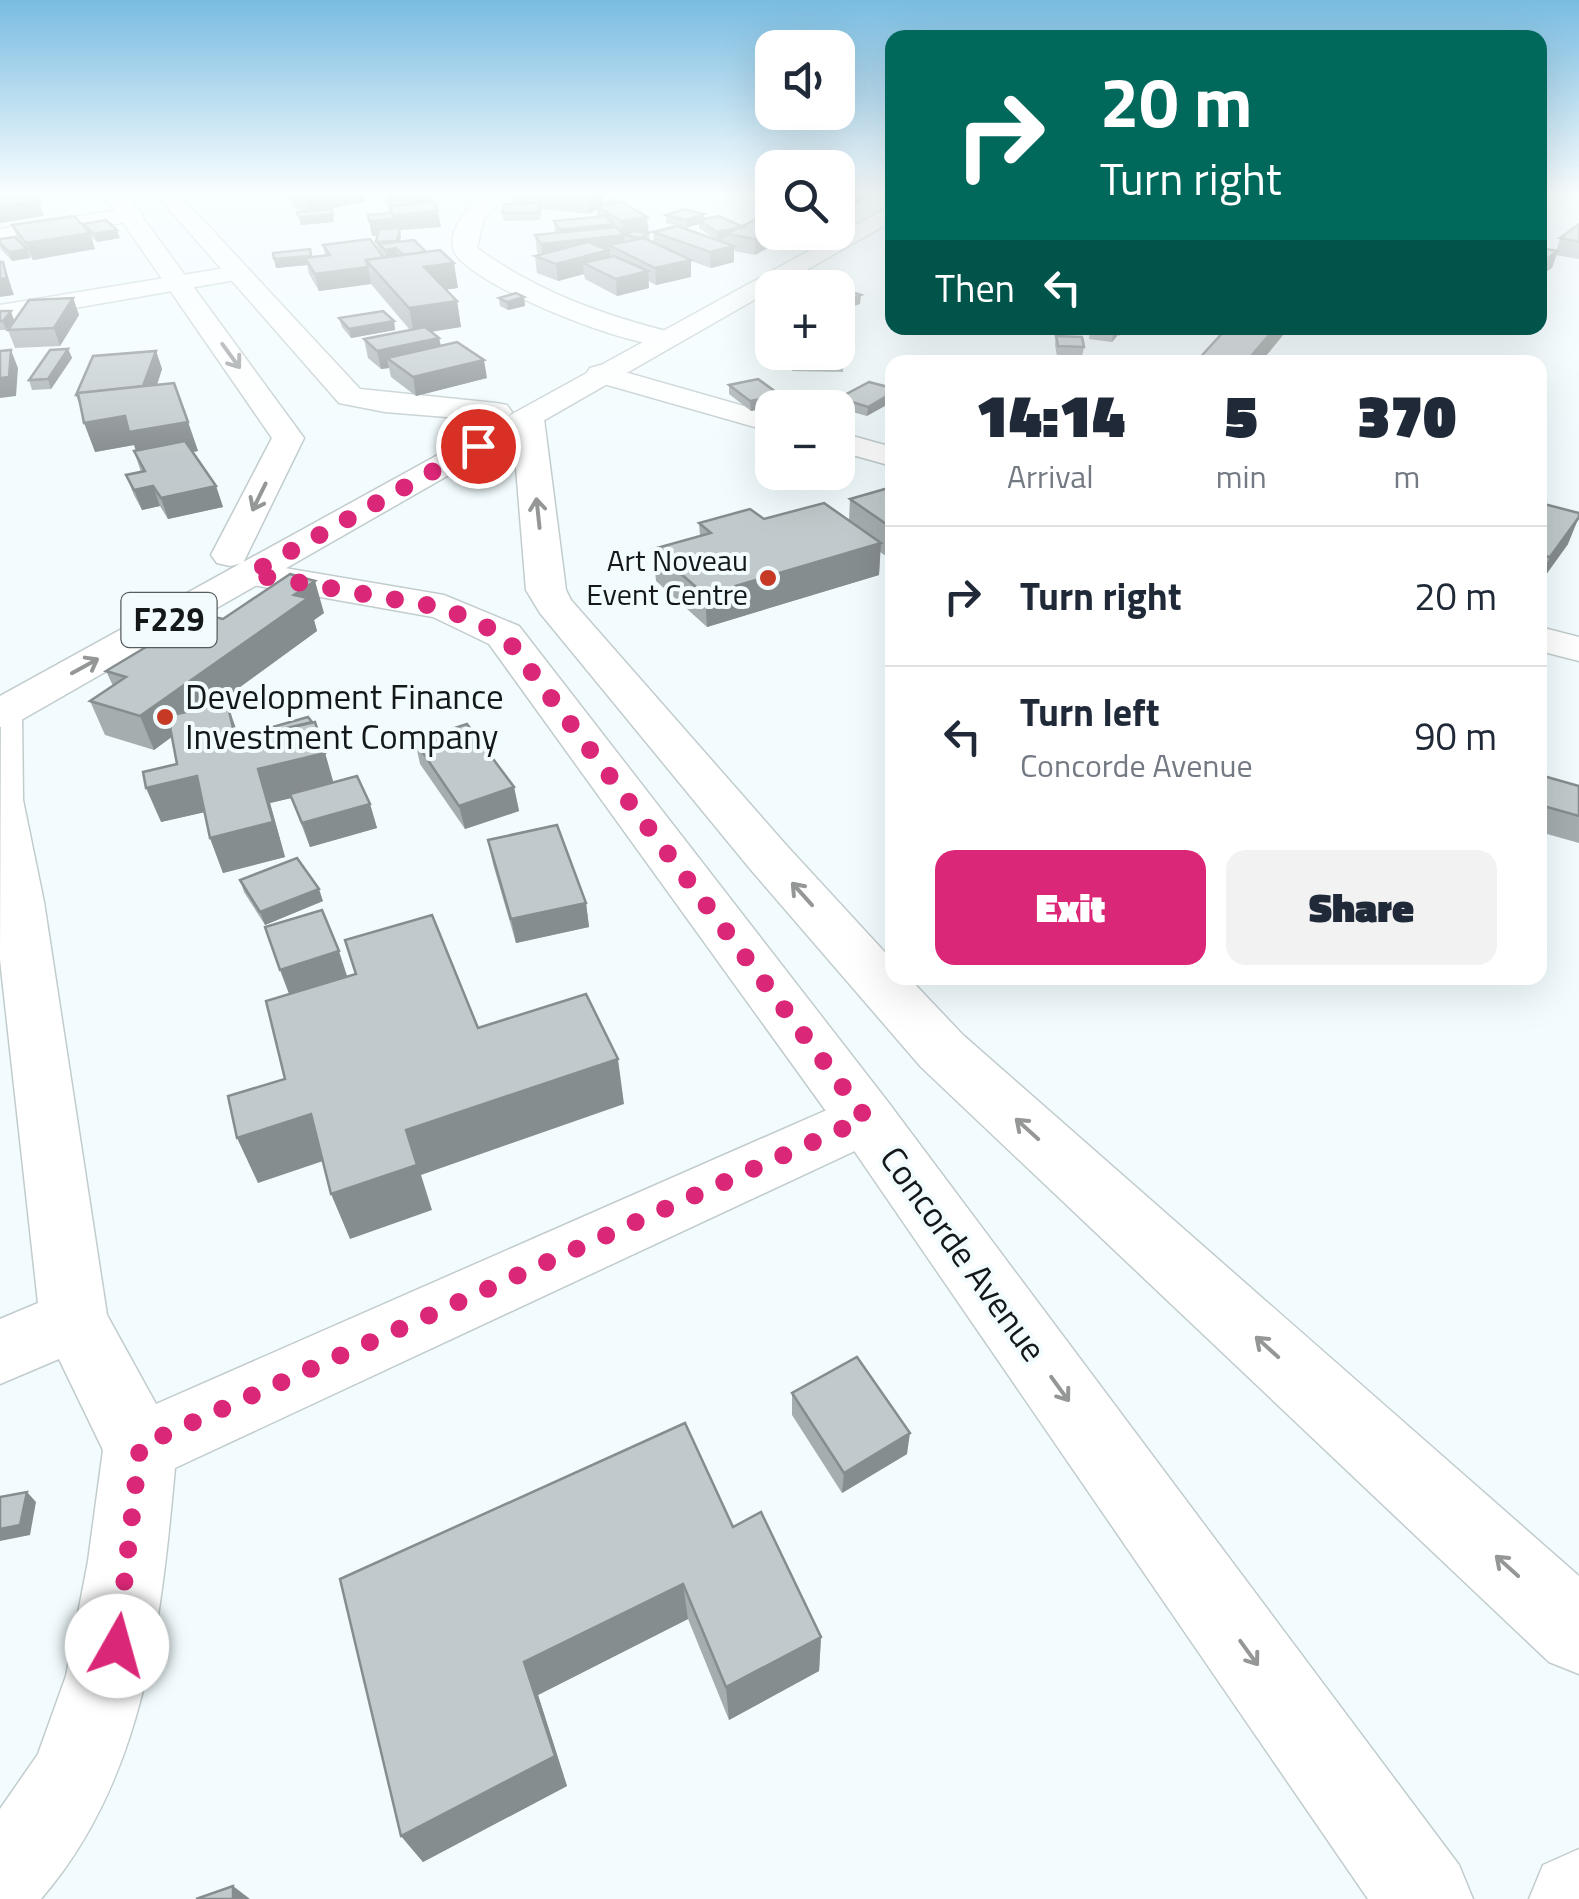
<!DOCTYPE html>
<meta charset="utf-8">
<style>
body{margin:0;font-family:"Titillium Web",sans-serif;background:#f2f2f3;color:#1f2937;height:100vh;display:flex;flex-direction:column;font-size:38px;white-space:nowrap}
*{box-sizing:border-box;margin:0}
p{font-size:32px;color:#747a83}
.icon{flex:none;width:55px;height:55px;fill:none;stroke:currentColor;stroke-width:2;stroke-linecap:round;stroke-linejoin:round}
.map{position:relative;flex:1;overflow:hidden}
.side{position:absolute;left:885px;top:355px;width:662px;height:630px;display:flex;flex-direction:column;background:#fff;border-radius:20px;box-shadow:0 10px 40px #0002}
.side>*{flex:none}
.hud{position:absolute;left:885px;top:30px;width:662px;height:305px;border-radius:20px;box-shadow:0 10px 40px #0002;background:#00695c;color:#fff;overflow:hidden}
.buttons{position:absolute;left:755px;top:30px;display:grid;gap:20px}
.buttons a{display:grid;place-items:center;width:100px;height:100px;border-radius:20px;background:#fff;box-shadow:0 10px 40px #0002;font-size:50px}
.pin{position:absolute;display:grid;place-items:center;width:85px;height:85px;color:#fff;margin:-42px;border:5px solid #fff;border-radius:50%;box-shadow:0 2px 10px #0007}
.me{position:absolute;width:110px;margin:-55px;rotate:7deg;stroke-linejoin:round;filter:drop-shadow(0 0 8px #0008)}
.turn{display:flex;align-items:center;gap:35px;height:210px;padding:0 50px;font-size:45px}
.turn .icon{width:130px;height:130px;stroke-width:2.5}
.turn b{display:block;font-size:70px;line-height:85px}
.then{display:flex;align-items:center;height:95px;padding:0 50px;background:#0003;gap:20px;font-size:38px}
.eta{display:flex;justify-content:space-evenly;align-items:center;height:170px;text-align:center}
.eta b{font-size:60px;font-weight:800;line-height:70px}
.primary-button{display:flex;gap:20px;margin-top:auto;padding:20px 50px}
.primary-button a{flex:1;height:115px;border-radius:20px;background:#db2777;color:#fff;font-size:40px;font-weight:800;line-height:115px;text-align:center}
.primary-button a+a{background:#f2f2f3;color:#1f2937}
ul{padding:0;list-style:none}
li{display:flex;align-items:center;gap:30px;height:140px;padding:0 50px;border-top:2px solid #e0e1e3}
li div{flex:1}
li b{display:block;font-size:38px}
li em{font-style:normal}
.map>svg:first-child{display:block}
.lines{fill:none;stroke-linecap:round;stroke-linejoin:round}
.street-casing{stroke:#c2cccd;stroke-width:3}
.secondary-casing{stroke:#c2cccd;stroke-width:3}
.primary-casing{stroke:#c2cccd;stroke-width:3}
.street{fill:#fff;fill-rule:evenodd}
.secondary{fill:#fff;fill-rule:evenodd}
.primary{fill:#fff;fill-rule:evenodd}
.wall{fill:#a5adaf;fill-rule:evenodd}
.shaded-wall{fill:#868d8e}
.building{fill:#c0c9cb;stroke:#868d8e;stroke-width:2.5}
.oneway{stroke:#959797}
.route{stroke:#db2777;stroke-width:18;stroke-dasharray:0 32.4}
.poi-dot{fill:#c53925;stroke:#f2fcfe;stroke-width:4}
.labels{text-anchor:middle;stroke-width:8;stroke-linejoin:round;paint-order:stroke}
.far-poi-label{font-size:30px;fill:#141818;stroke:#f2fcfe;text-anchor:end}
.shield{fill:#f2fcfe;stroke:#575c5d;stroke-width:2.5}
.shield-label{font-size:32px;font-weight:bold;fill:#141818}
.poi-label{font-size:35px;fill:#141818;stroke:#f2fcfe;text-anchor:start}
.street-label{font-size:35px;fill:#141818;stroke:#f2fcfe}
</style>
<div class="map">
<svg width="1579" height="1899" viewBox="0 0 1579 1899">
<rect width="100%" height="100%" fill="#f2fcfe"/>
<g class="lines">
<defs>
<g id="street">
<path d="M486,192H510L484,218L477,248C538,292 602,315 674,333L678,339L674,345C639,353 467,284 454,251C446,229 472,204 486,192Z"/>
<polygon points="131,208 139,210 142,215 139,220 0,243 0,229"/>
<polygon points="238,266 250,273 247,278 0,321 0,305"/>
<polygon points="600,365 772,414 772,432 590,380 586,374 590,368"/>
<polygon points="838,432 892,447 892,466 838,451"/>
<polygon points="1540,627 1579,637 1579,661 1540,651"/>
<path d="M1,700L16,704L22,713L23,800L44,902L107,1315L156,1404L845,1102L866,1096L887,1102L896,1119L887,1136L175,1468C161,1621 145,1778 41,1899H0V1809L38,1754L66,1676L88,1561L103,1450L59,1359L0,1384V1319L38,1303L0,959Z"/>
</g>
<g id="secondary">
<polygon points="102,192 124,192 304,438 243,563 230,566 217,563 211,555 272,438"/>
<polygon points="154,192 177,192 360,389 496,403 507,405 512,412 507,419 496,421 385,412 339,403"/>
<polygon points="528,409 539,412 544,419 566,590 571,600 787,846 892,960 892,978 909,978 963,1035 1579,1576 1579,1674 1549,1662 921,1067 751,870 540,613 526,590 512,419 517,412"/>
<polygon points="250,562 444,595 519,626 888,1102 1459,1865 1473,1899 1368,1899 844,1136 489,644 433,617 236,582 231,574 236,566"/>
<polygon points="1579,1849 1579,1899 1529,1899 1543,1865"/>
</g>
<polygon id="primary" points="892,205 892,221 16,723 0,727 0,696"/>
</defs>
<use href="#street" class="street-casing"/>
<use href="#secondary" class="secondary-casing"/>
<use href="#primary" class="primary-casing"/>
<use href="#street" class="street"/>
<use href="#secondary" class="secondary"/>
<use href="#primary" class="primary"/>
</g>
<g class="wall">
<polygon points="288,192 364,192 365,201 331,209 334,222 301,225 297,212 303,211 292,207"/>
<polygon points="392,192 432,192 433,202 441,227 400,230 400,242 458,288 446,289 457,301 461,327 431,332 439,338 441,346 487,378 416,396 391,377 389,368 381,369 368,358 364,339 410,330 371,284 319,291 309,274 307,265 276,268 274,259 325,255 323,245 377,249 376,242 377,236 372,236 389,214 387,201"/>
<path d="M513,192H611L603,197V204L623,203L647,217L650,241L654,243L653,232L677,226L666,223V215L705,219L772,232H797L755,255L734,251V262L711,268L691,261V277L656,285L648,281L649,288L617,296L585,279L584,274L558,281L537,273L535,256L539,255L537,252L535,235L555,233L554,221L597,217V210L589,214L542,209L540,220L504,221L502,213L514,204ZM699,224V228L715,239L686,228Z"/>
<polygon points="752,192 772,192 772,196"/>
<polygon points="838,192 871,192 871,194 849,207 838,205"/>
<polygon points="1541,192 1571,192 1567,196"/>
<polygon points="83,224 120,238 97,242 91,237 95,249 33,260 29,255 30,258 12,261 0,248 0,239 18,240 12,225 84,227"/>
<polygon points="1579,224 1579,259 1556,255 1552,268 1560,238"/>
<polygon points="524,297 525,306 508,310 500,306 499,298"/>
<polygon points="73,298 79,315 60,346 15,348 8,330"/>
<polygon points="0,311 14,320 6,330 0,330"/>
<polygon points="339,318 394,321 395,330 351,338 342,327"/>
<polygon points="772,320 772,337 764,336 764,327"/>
<polygon points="1077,328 1129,328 1117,336 1112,342 1089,339 1090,330"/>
<polygon points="838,335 844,345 843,372 792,371 793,362 838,352"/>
<polygon points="1056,336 1084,347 1082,357 1057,356 1055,345"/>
<polygon points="68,349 72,358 51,389 32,390 29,380"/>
<polygon points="156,351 162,369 157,385 188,422 198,451 192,452 216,486 223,507 168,519 160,506 142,510 134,495 126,475 141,472 134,451 136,451 134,445 95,452"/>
<polygon points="729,385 780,395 780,405 751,411 729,394"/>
<polygon points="892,388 867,416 838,408 839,398"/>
<polygon points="892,487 892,560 880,552 879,575 707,627 656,581 653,549 700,536 699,523 849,521 850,499"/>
<polygon points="1540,503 1568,544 1540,583"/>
<polygon points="324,613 314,620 317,631 213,706 239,739 318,733 321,738 333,782 370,804 377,828 310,847 291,798 270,803 285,857 223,873 210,838 204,812 161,822 177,764 172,736 154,750 105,735 90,701 113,686 106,671 223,619"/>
<polygon points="415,741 514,787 519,811 465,829 420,764"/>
<polygon points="1540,775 1579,786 1579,843 1540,832"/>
<polygon points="488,840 586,903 589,927 516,943 493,864"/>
<polygon points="240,880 323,901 265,925 244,892"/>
<polygon points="792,1393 907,1454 842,1493 792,1415"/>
<polygon points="733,1527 821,1637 819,1671 729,1720 688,1619 538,1695 567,1786 423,1862 401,1836 340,1579"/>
</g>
<g class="shaded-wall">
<polygon points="335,192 364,192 365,201 309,214 306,198"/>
<polygon points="428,192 432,192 433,201 429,212 438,211 441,227 400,230 401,236 399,249 397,234 372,236 369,221 393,215 426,212 424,201"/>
<polygon points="599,192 611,192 603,197 603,205 596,206 597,209 589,214 587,199"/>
<polygon points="863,192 871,192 871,194 849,207 850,199"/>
<polygon points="39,200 44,216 0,223 0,206"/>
<polygon points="333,214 334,222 301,225 299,217"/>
<polygon points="704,214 705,222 699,220 699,224 686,228 686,220"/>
<polygon points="647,217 648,232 624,236 625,251 609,245 610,266 583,263 584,274 558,281 556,264 591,255 543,260 541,244 562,242 560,230 613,224 614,236 622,235 621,221"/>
<polygon points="743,227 727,234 727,238 717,240 717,232"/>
<polygon points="117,230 120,238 97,242 94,234"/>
<polygon points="772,230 772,232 797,232 755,255 755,239"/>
<polygon points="90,233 95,249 33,260 26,243"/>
<polygon points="734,246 734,262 711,268 710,252"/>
<polygon points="396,248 398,257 386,258 385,250"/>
<polygon points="27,249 30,258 12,261 9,252"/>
<polygon points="1558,251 1552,268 1540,276 1540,264"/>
<polygon points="311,256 305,258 307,265 276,268 274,259"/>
<polygon points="691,260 691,277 656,285 655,268"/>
<polygon points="3,262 14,295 0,297 0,279"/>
<polygon points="454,263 458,288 428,292 424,267"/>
<polygon points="368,267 371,284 319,291 315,274"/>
<polygon points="648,271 649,288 617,296 616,279"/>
<polygon points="861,295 860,304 838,312 838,304"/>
<polygon points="524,297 525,306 508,310 507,302"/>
<polygon points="73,298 79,315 60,346 54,328"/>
<polygon points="457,301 461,327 414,334 409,308"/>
<polygon points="11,311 14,320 6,330 3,321"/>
<polygon points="394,321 395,330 351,338 349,329"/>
<polygon points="1119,328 1117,336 1112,342 1113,333"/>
<polygon points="1120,328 1129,328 1119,336"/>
<polygon points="1275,328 1289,328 1261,362 1246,362"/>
<polygon points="439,338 443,356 387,358 389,368 381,369 377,351"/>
<polygon points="68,349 72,358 51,389 48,379"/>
<polygon points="11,350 18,368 16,396 0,398 0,378"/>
<polygon points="156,351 162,369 149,409 83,414 76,395"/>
<polygon points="484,360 487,378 416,396 413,377"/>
<polygon points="892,393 892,402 867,416 868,407"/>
<polygon points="780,395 780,405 751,411 750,401"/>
<polygon points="125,416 188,422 198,451 140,461 134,445 95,452 84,423"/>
<polygon points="153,486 160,506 142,510 134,490"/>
<polygon points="216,486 223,507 168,519 161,498"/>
<polygon points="1579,517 1568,544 1540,583 1540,579 1550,557"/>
<polygon points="881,543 879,575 707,627 705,595"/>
<polygon points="315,581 324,613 314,620 317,631 154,750 140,716 294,595"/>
<polygon points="227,703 239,737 249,774 236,740"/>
<polygon points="321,738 325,750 274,765 325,753 335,788 270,803 285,857 223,873 210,838 258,769"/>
<polygon points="197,776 210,811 161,822 146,788"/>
<polygon points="514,787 519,811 465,829 459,806"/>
<polygon points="370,804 377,828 310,847 302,823"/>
<polygon points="319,889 323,901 265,925 260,912"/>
<polygon points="586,903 589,927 516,943 511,919"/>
<polygon points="339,951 347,976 289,994 280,970"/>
<polygon points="618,1059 624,1104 421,1175 432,1210 350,1239 331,1194 406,1130"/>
<polygon points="311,1114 329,1159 258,1183 237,1138"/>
<polygon points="910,1433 907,1454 842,1493 844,1473"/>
<polygon points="27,1492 36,1502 30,1535 0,1541 0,1529"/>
<polygon points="683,1584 688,1619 538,1695 567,1786 423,1862 401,1836 524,1662"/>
<polygon points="821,1637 819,1671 729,1720 726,1687"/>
<polygon points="233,1886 250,1899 233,1899"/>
</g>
<g class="building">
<polygon points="6,192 29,192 39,200 0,206 0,193"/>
<polygon points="288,192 335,192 306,198"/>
<polygon points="392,192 428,192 424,201 387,201"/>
<polygon points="520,192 599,192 587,199"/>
<polygon points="838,192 863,192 850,199 838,198"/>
<polygon points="611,200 623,201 602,205"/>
<polygon points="435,202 438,211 393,215 394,219 369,221 368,215 392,213 390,206"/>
<polygon points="622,202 647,217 621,221 596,206"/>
<polygon points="541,203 539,213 502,213 505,204"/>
<polygon points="331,209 333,214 299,217 297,212"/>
<polygon points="684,209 704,214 686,220 666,215"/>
<polygon points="772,211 772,230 755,239 727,234"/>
<polygon points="74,216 90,233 26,243 12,225"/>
<polygon points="606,216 613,224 560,230 554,221"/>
<polygon points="719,216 743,227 717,232 699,220"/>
<polygon points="106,220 117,230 94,234 83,224"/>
<polygon points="1579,224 1579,242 1560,238"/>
<polygon points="677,226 734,246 710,252 653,232"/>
<polygon points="616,227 624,235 541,244 535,235"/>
<polygon points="400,228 397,241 376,242 379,229"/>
<polygon points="633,231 649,233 640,238 624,235"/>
<polygon points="15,237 27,249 9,252 0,243 0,239"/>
<polygon points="644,238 691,260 655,268 609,245"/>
<polygon points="370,239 384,258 366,260 368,267 315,274 305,258 330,255 323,245"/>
<polygon points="414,240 426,252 403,255 396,248 385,250 379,244"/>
<polygon points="588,242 609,250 556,264 535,256"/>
<polygon points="1540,248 1558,251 1540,264"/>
<polygon points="310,249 311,256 274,259 273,253"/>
<polygon points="440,250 454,263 424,267 457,301 409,308 366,260"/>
<polygon points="614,256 648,271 616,279 583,263"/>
<polygon points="0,262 3,262 7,278 0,279"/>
<polygon points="838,289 838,288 861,295 838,304"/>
<polygon points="516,293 524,297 507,302 499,298"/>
<polygon points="73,298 54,328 8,330 29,300"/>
<polygon points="0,311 11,311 3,321 0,321"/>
<polygon points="383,311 394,321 349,329 339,318"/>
<polygon points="772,320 772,328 764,327"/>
<polygon points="425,327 439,338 377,351 364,339"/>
<polygon points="1093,328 1118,328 1113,333 1091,329"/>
<polygon points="1227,328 1275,328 1246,362 1196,362"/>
<polygon points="838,335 841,335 844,345 838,346"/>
<polygon points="1056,336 1082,337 1084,347 1058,346"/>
<polygon points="457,342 484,360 413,377 387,358"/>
<polygon points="68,349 48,379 29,380 50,350"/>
<polygon points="11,350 9,377 0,378 0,351"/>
<polygon points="838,350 845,350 843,363 793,362 794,352 838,352"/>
<polygon points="156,351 143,386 78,393 78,395 76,395 93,356"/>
<polygon points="758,379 780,395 750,401 729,385"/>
<polygon points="869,382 892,388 892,393 868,407 839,398"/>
<polygon points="174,383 188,422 129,432 125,416 84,423 78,393"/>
<polygon points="185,441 216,486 161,498 153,486 134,490 126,475 145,471 134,451"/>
<polygon points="892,487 892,528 850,499"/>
<polygon points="824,503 881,543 705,595 653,549 711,533 699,523 750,509 764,519"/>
<polygon points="1540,503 1579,513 1579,517 1550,557 1540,555"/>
<polygon points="290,574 315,581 294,595 308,598 140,716 90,701 126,677 106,671 201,614 223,619"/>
<polygon points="227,703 236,740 315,722 325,753 258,769 273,822 210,838 197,776 146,788 143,772 177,764 168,716"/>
<polygon points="308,717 312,722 249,737 248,734"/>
<polygon points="467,724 514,787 459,806 415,741"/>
<polygon points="1540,775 1579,786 1579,816 1540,805"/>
<polygon points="357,776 370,804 302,823 290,794"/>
<polygon points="557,825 586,903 511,919 488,840"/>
<polygon points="297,858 319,889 260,912 240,880"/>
<polygon points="322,910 339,951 280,970 265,927"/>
<polygon points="432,915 478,1028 586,994 618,1059 406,1130 417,1165 331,1194 311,1114 237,1138 228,1096 285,1079 266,1001 356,974 345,940"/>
<polygon points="857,1357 910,1433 844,1473 792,1393"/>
<polygon points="685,1423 733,1527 761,1512 821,1637 726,1687 683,1584 524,1662 555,1756 401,1836 340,1579"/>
<polygon points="27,1492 20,1525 0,1529 0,1497"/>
<polygon points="233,1886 233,1899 196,1899"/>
</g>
<defs><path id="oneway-shaft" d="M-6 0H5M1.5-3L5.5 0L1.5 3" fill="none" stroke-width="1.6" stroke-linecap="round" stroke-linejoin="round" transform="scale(2.5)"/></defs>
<g class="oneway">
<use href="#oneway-shaft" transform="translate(231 356) rotate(54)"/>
<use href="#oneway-shaft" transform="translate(259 497) rotate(116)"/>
<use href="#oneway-shaft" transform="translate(538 513) rotate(-96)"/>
<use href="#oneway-shaft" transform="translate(85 666) rotate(-29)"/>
<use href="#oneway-shaft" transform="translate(802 894) rotate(-132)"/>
<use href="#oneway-shaft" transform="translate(1027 1129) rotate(-138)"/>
<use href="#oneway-shaft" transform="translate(1267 1347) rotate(-138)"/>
<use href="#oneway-shaft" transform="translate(1060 1389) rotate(54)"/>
<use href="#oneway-shaft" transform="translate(1507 1566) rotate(-138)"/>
<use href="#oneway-shaft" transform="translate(1249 1653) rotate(54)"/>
</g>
<linearGradient id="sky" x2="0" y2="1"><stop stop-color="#79bce1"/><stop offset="0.42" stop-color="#f9feff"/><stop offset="1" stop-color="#f9feff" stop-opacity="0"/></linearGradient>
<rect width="1579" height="458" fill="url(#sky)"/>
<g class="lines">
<polyline class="route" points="117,1646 140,1446 866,1118 504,635 444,608 250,574 478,446"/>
</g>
<g class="poi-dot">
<circle cx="768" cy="578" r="10"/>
<circle cx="165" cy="717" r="10"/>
</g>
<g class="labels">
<g class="far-poi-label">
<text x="748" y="571">Art Noveau<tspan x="748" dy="34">Event Centre</tspan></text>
</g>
<rect class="shield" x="121.5" y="593" width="95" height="54" rx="8"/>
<g class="shield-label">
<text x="169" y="631">F229</text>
</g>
<g class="poi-label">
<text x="185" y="709">Development Finance<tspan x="185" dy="40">Investment Company</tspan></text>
</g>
<g class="street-label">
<text transform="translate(963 1254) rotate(54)" y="12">Concorde Avenue</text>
</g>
</g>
</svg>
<div class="buttons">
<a><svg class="icon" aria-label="sound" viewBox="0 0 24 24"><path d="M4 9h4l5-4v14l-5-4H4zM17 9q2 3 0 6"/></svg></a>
<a><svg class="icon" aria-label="search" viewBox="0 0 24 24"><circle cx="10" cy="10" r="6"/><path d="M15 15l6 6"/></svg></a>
<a>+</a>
<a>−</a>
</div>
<div class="pin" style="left:478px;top:446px;background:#d93025"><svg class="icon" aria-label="arrive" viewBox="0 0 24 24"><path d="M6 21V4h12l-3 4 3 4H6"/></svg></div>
<svg class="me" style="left:117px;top:1646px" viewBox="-20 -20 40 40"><circle r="19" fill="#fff"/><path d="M0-13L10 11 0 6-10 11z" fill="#db2777"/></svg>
<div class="hud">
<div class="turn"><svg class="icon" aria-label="right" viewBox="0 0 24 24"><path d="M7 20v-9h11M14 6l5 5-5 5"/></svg><div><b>20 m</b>Turn right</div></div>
<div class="then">Then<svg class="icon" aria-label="left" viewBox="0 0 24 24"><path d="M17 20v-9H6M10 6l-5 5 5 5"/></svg></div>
</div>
<section class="side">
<div class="eta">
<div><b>14:14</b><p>Arrival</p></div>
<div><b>5</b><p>min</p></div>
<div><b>370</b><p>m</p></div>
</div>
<ul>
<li><svg class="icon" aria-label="right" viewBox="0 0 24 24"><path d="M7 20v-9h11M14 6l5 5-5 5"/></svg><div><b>Turn right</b></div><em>20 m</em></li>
<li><svg class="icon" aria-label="left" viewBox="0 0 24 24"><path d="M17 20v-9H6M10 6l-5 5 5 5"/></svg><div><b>Turn left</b><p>Concorde Avenue</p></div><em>90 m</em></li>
</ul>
<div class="primary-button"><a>Exit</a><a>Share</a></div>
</section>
</div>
